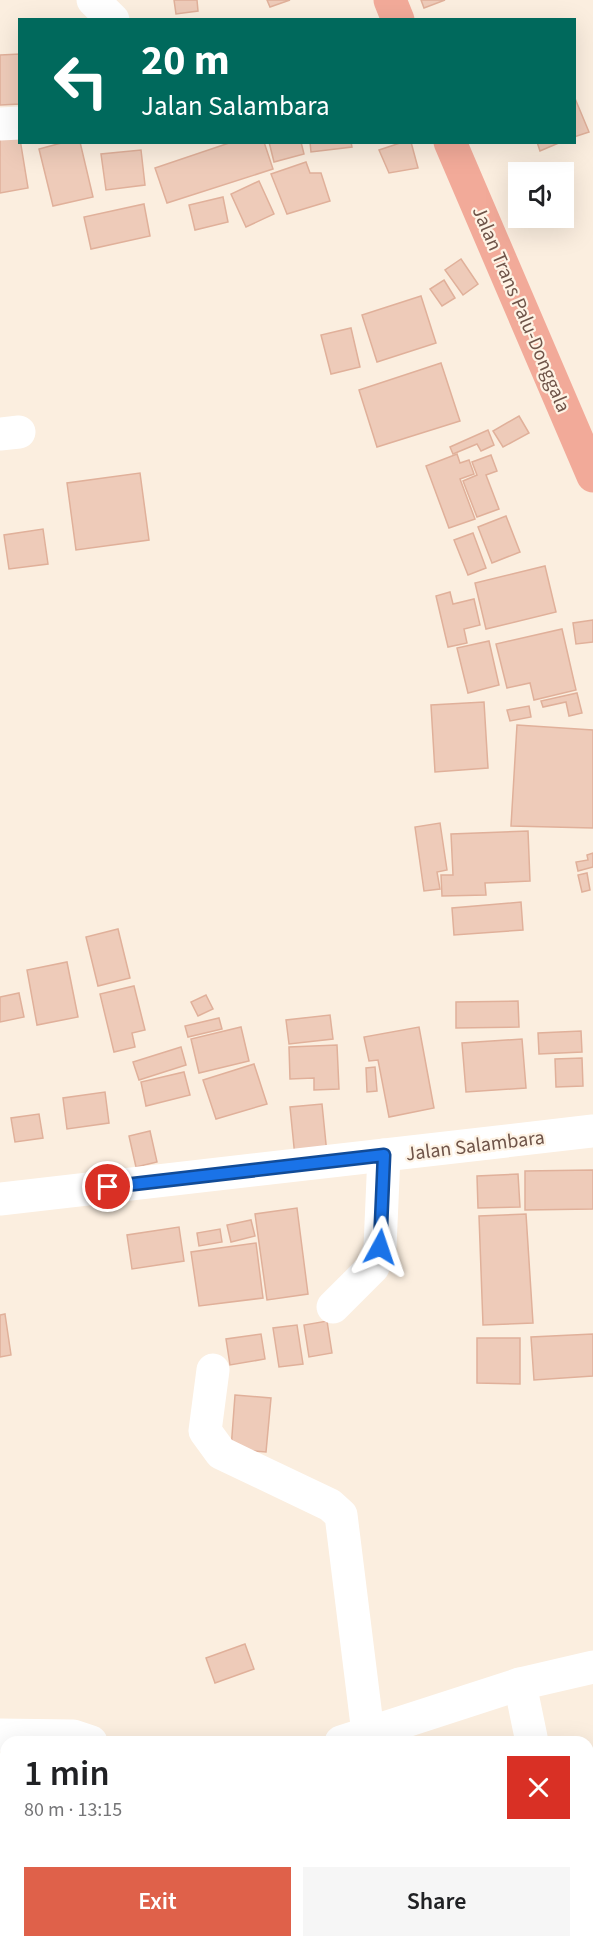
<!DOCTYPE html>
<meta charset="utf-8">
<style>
body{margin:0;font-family:"Source Sans 3",sans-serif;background:#f6f6f6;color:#202124;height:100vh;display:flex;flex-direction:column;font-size:22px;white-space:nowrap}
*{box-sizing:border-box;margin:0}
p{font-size:20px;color:#757577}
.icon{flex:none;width:33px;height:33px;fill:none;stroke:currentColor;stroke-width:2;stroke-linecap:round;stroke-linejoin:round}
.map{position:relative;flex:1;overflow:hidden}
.sheet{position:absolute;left:0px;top:1736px;width:594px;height:212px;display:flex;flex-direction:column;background:#fff;border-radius:18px 18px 0 0;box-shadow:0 6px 24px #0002}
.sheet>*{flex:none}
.banner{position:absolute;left:18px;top:18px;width:558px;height:126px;border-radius:0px;box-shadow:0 6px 24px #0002;background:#00695c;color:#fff;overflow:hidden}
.tools{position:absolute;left:508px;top:162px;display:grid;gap:12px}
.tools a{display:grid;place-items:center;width:66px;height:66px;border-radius:0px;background:#fff;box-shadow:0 6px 24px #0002;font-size:30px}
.pin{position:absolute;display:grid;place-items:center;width:51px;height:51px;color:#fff;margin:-26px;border:3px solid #fff;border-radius:50%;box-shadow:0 2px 6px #0007}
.me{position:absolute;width:66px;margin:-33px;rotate:5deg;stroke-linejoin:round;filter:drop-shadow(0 0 4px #0008)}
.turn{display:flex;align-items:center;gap:21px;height:126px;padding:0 24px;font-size:27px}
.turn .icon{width:78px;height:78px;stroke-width:2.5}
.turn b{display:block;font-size:42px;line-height:51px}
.round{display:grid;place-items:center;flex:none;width:63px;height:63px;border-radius:0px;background:#f6f6f6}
.head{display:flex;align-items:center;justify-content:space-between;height:102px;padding:0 24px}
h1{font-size:36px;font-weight:600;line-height:45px}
.button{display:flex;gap:12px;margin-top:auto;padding:12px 24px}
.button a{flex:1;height:69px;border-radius:0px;background:#df614a;color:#fff;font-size:24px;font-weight:600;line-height:69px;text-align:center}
.button a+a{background:#f6f6f6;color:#202124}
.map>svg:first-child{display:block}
.building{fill:#eecbb9;stroke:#e0b09a;stroke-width:1.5}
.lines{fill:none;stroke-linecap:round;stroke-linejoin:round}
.minor{stroke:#fff;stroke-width:33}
.highway{stroke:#f2aa99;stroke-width:33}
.route-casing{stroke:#114b97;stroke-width:15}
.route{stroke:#1a73e8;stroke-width:10}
.labels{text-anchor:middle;stroke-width:4.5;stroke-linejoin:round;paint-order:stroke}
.street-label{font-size:20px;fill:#6f5449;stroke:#fef3e5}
</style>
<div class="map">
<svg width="593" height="1946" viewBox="0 0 593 1946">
<rect width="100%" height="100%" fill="#fbeedf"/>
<g class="building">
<polygon points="174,0 197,0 198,11 176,14"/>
<polygon points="267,0 290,0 270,7"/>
<polygon points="421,0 445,0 424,8"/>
<polygon points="20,54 20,104 0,105 0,55"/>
<polygon points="574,96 589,132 574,137"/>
<polygon points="0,132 20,139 28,188 0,193"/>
<polygon points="65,142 80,142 93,197 53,206 39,149"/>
<polygon points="232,142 264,142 273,169 167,203 155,168"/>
<polygon points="269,142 301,142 304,154 274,162"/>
<polygon points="310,142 351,142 352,147 311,152"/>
<polygon points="403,142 411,142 418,168 389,173 379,150"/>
<polygon points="537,142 561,142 540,151"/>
<polygon points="141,150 145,185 106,190 101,154"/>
<polygon points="306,162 310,173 321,173 330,201 287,214 271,174"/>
<polygon points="259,181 274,214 246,227 231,194"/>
<polygon points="223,197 228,222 195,230 189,205"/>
<polygon points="144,204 150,236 91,249 84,217"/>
<polygon points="461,259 478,284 463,295 445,270"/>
<polygon points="444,280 455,298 442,306 430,289"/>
<polygon points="421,296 436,343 377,362 362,315"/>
<polygon points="351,328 360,367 331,374 321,335"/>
<polygon points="441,363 460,421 377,447 359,390"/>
<polygon points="519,416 529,433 503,447 493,431"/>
<polygon points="488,430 494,445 481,451 477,444 453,454 450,447"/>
<polygon points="457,454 460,463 469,460 474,474 460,479 475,519 449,528 426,466"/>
<polygon points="491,455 497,471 486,475 499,509 477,517 463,481 477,475 472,462"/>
<polygon points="140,473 149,540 76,550 67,483"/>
<polygon points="506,516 520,552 492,563 478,527"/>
<polygon points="43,529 48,564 9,569 4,535"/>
<polygon points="473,533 486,568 468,575 454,540"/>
<polygon points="545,566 556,612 486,629 475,583"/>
<polygon points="450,592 453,604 474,599 480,625 464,629 467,643 448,647 436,596"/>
<polygon points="593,620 593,642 576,644 573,623"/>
<polygon points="562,629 576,690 534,700 530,683 507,688 496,644"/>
<polygon points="489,641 499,685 468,693 457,648"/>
<polygon points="577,693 582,713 569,716 566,702 543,707 541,701"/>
<polygon points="484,702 488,768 435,772 431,705"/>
<polygon points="529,706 531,717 510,721 507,710"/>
<polygon points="517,725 593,730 593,828 511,826"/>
<polygon points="440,823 447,870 437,872 440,889 424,891 415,827"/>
<polygon points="528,831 530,881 485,883 486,895 442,896 441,875 453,875 451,834"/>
<polygon points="593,853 593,867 578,871 576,862 588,860 587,855"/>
<polygon points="587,873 590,890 582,892 578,875"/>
<polygon points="521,902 523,930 454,935 452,908"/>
<polygon points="118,929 130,978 98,986 86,937"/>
<polygon points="67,962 78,1017 37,1025 27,970"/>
<polygon points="134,986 145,1030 132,1033 135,1047 114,1052 100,994"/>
<polygon points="19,993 24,1017 0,1022 0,997"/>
<polygon points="206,995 213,1009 198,1016 191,1002"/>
<polygon points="518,1001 519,1027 456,1028 456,1002"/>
<polygon points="330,1015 333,1039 289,1044 286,1020"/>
<polygon points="219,1018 222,1029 188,1037 185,1026"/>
<polygon points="241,1027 249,1061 199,1073 191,1039"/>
<polygon points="419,1027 434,1108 389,1117 378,1060 369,1061 364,1037"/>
<polygon points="581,1031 582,1052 539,1054 538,1033"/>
<polygon points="522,1039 526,1088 466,1092 462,1043"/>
<polygon points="337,1045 339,1089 314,1090 314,1078 290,1079 289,1047"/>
<polygon points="181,1047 186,1065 139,1080 133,1062"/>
<polygon points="582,1058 583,1086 556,1087 555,1059"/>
<polygon points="254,1064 267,1104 216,1119 203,1080"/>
<polygon points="375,1067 377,1091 367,1092 366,1068"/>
<polygon points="184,1072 190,1095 146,1106 141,1082"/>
<polygon points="105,1092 109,1123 67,1129 63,1098"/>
<polygon points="322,1104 327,1154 295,1157 290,1107"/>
<polygon points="39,1114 43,1138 15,1142 11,1118"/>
<polygon points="150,1131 157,1162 136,1167 129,1136"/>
<polygon points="593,1170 593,1209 525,1210 525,1171"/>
<polygon points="518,1174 520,1207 478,1208 477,1176"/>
<polygon points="297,1208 308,1294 267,1300 255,1214"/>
<polygon points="526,1214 533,1323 483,1325 479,1216"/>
<polygon points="251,1220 255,1236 231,1242 227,1225"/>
<polygon points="179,1227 184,1261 132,1269 127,1235"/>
<polygon points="220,1229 222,1242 199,1246 197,1233"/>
<polygon points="256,1243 263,1298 199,1306 191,1252"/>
<polygon points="5,1314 11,1355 0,1357 0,1315"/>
<polygon points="327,1321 332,1353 309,1357 304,1325"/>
<polygon points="297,1325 303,1364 279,1367 273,1328"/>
<polygon points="261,1334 265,1359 230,1365 226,1339"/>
<polygon points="593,1334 593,1376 534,1380 531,1337"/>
<polygon points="477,1338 520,1338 520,1384 477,1383"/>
<polygon points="235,1395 271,1398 266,1452 231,1449"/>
<polygon points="245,1644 254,1669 215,1683 206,1658"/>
<polygon points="6,1814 6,1931 0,1933 0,1817"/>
<polygon points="439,1941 551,1941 553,1946 441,1946"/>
</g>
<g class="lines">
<g class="minor">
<polyline points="93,0 113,20"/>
<polyline points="0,124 20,123"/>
<polyline points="0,434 19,432"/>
<polyline points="0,1199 593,1131"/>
<polyline points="333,1307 373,1267 380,1247 384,1155"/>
<polyline points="213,1370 205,1431 221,1453 330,1505 341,1515 368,1733"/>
<polyline points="520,1684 532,1742"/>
<polyline points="0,1735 73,1736 91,1742"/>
<polyline points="341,1742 520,1684 593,1667"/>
<polyline points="581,1941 582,1946"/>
<polyline points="141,1946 146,1941"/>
</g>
<g class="highway">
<polyline points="390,0 398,20"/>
<polyline points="450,142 593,476"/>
</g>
</g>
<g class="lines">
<defs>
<polyline id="route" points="108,1187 384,1155 380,1247"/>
</defs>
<use href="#route" class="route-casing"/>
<use href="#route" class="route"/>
</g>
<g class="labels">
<g class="street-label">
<text transform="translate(522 309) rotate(67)" y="7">Jalan Trans Palu-Donggala</text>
<text transform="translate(475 1145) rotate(-7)" y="7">Jalan Salambara</text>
</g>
</g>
</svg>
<div class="tools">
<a><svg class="icon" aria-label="sound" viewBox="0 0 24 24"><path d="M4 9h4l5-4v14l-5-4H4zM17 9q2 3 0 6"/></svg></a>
</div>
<div class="pin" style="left:108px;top:1187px;background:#d93025"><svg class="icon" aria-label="arrive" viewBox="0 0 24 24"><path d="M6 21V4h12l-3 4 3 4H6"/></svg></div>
<svg class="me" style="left:380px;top:1247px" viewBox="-20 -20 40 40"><path d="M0-17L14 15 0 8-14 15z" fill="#1a73e8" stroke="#fff" stroke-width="4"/></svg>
<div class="banner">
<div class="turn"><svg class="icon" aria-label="left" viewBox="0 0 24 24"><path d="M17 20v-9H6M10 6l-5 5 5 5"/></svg><div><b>20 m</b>Jalan Salambara</div></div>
</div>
<section class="sheet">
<div class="head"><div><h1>1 min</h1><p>80 m · 13:15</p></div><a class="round" style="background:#d93025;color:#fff"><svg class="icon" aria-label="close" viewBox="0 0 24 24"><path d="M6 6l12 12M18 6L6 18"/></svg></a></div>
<div class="button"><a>Exit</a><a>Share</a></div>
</section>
</div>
